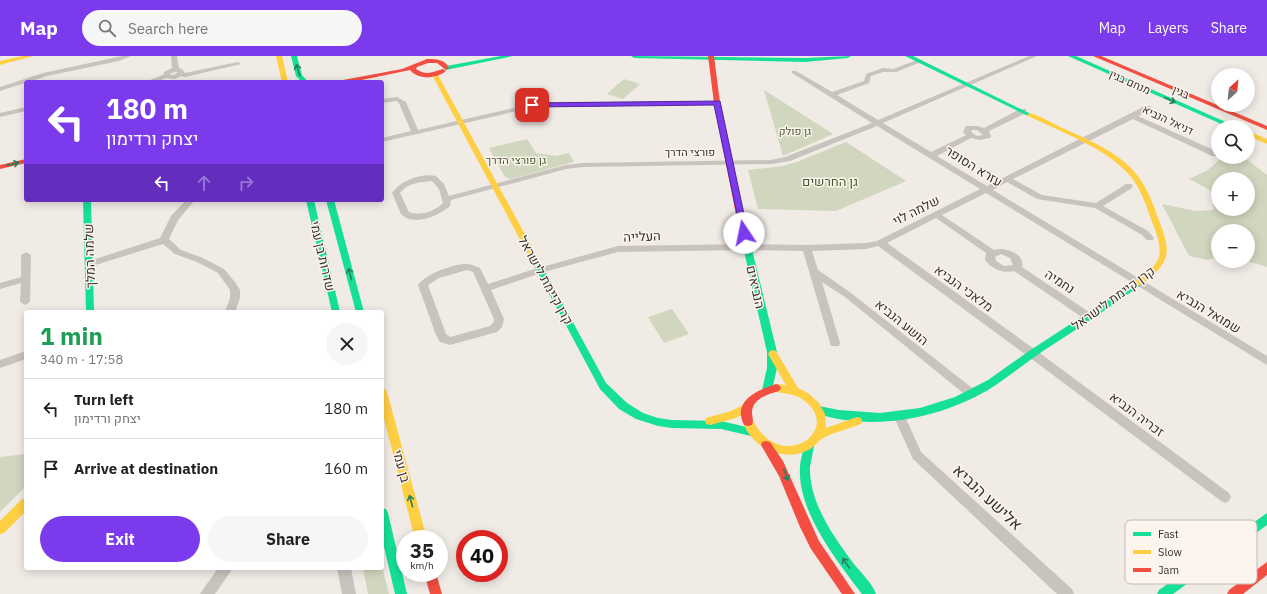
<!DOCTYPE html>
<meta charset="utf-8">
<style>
body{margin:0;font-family:"IBM Plex Sans",Heebo,sans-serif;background:#f6f6f6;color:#222;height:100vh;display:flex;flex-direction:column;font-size:15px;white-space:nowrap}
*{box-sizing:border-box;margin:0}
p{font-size:13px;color:#767676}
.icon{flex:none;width:22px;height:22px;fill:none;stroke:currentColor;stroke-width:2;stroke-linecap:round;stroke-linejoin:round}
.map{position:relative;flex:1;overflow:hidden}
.panel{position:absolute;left:24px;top:254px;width:360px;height:260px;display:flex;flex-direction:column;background:#fff;border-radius:4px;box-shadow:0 2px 10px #0003}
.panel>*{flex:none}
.guide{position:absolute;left:24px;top:24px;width:360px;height:122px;border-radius:4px;box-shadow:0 2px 10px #0003;background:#7c3aed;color:#fff;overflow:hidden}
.needle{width:26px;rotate:27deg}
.fabs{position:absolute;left:1211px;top:12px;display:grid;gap:8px}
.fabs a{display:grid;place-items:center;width:44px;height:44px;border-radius:50%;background:#fff;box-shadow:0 2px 10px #0003;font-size:20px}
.speed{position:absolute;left:396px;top:474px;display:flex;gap:8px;font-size:20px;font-weight:700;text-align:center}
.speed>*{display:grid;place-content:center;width:52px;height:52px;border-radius:50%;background:#fff;box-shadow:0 2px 10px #0003;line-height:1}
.speed small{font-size:10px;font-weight:400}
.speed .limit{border:6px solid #d22;background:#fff;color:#111}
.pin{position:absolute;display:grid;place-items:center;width:34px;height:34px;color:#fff;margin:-17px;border-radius:8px;box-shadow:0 2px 6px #0006}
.me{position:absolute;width:44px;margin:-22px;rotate:349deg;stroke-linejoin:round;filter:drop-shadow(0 0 3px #0008)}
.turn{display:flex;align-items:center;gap:14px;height:84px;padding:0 16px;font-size:18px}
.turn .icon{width:52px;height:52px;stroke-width:2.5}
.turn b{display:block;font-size:28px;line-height:34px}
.lanes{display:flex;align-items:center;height:38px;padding:0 16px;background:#0003;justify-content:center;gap:20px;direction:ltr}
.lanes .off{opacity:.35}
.round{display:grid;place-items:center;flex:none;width:42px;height:42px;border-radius:21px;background:#f6f6f6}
.summary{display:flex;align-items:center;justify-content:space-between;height:68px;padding:0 16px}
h1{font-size:24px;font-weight:800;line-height:30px;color:#1e9e55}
.primary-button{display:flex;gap:8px;margin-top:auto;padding:8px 16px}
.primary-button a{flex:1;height:46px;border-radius:24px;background:#7c3aed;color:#fff;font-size:16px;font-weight:800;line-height:46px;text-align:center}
.primary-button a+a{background:#f6f6f6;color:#222}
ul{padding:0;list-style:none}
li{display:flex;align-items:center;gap:12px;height:60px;padding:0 16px;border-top:1px solid #e0e0e0}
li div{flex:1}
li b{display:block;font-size:15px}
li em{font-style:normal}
header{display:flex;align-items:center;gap:24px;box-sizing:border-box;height:56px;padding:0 20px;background:#7c3aed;color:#fff}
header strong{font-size:19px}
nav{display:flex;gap:22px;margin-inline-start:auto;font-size:14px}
.search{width:280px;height:36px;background:#f6f6f6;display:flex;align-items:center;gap:10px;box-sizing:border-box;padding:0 14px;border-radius:22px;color:#767676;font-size:15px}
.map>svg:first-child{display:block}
.green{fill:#d1d6bf;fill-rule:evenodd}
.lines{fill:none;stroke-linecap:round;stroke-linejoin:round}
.street{fill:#c9c3be;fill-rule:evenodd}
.fast{fill:#16e098;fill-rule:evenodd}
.slow{fill:#ffcf43;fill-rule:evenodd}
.jam{fill:#f24e42;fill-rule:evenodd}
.oneway{stroke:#2a7f5c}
.route{fill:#7c3aed;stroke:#51269a}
.labels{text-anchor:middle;stroke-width:3;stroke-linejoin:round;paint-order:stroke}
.far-street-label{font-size:11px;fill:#3b302b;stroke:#fbf5ee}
.far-park-label{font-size:11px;fill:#4a5a2e;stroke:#fbf5ee}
.street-label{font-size:13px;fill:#3b302b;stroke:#fbf5ee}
.park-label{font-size:13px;fill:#4a5a2e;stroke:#fbf5ee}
.near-street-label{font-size:16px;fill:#3b302b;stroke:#fbf5ee}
.key{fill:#fbf5ee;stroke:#c1bab4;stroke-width:1}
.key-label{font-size:11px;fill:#3b302b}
</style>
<header>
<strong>Map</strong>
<div class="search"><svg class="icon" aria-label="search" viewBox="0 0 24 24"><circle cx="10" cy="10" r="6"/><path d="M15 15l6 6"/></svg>Search here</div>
<nav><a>Map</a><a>Layers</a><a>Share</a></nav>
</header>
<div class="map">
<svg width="1267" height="538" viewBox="0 0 1267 538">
<rect width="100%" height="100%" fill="#f0ebe5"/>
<g class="green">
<polygon points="624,23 640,28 623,43 607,38"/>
<polygon points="764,34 833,78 783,100"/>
<polygon points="527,83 536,97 556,100 569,97 574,106 511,123 505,121 489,92"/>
<polygon points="846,86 906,125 836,155 758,153 748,114 783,110 797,106"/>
<path d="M1246,103L1267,119V211L1248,205V175H1218V201L1207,204L1189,200L1162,148L1195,155L1214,154L1210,134L1189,123L1208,114L1219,104ZM1218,123H1248V153H1218Z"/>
<polygon points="672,253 689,278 664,287 648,261"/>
<polygon points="26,398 26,430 0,456 0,401"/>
<polygon points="382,510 389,538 368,538 363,512 382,512"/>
</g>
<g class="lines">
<g class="street">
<polygon points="122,0 131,0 119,5 47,20 0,35 0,31 43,17"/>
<path d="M171,0H177L179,12L182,13L185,17L238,6L241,8L185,21L181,20L175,23L166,22L155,26H145L163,19L164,16L172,12ZM175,16H178L174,19L169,18Z"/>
<path d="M1029,0H1037L883,67L931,96L966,79L963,76L966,70H978L984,72L1020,53H1026V57L989,75L991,80L990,82L979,84L971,82L937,100L987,130L1145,50H1151V54L1138,60L1218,96V100H1212L1133,63L1013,123L1042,139L1096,147L1126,128H1132V132L1103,150L1148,175L1154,182L1153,184H1147L1142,179L1095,152L1037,143L1007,126L993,134L1267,300V309L986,137L942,159L994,194C1004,190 1026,198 1022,211L1092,258L1094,261L1092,264H1086L1014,215C1003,218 992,213 985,204L986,197L936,162L887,187L1037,295L1229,437L1231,441L1229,445L1225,447L1221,445L1029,301L878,190L866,193L812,195L818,214L851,237L976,335L977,338L976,341L972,342L968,341L845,241L822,226L840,287L839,290H831L803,195L747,194L618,196L544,216L491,234L504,263L502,271L497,276L450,289L440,286L436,279L418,229C425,218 455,207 468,208C472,208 476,211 480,212L488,228L538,212L618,190L747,188L807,189L866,187L877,185L980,133L877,70L790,105L771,108L583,111L566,113L451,144L450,150C439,160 413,171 401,158L392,137C400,125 421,117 436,120L444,128L449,140L566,109L583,107L771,104L785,101L872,67L792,17V15H796L832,36L864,25L866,18L883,12L893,13L917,4H921V6L896,16H883L871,20L869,27L837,39L878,64ZM972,74H977L983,79L977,80L971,76ZM432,125L439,133L443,147C434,156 421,160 409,156L400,137C407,127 420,126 432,125ZM1001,198L1010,202L1013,209L1004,210L996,205L995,201ZM467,214L473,216L494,263L493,267L490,270L450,281L446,278L428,229L439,222Z"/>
<polygon points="397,41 406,46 418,74 539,46 717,45 721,47 717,49 539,50 382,86 382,82 411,75 399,47 396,45 382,47 382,43"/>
<polygon points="26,51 26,55 0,61 0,57"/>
<polygon points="186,144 195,144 178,164 169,183 181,194 203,202 224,213 235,226 240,234 240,242 235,256 225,256 230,242 230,234 218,217 197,206 175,198 163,188 89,211 84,208 86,206 160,182 171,160"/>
<polygon points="26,196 31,199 30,246 25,249 20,246 21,227 0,233 0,227 21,221 21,199"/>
<polygon points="26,295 26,303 0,312 0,304"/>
<polygon points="899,354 903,356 921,396 1072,533 1074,538 1057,538 913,403 893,359 895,356"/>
<polygon points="218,512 233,512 215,538 200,538"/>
<polygon points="337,512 351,512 356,538 342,538"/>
</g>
<g class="fast">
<polygon points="291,0 297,0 302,19 308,26 302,26 296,20"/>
<polygon points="501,0 513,0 446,14 443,12 446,10"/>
<polygon points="631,0 805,2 851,0 848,2 805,6 634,2"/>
<polygon points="905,0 913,0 1033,59 1028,60"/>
<polygon points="1068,0 1076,0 1237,71 1228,71"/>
<polygon points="83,144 91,144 94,256 86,256"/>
<polygon points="306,144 314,144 340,256 332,256"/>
<polygon points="326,144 334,144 364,256 356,256"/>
<polygon points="739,167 745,167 746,169 777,296 777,312 772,334 770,337 767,338 764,337 762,334 767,312 767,296 738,169"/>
<polygon points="535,201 539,204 606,327 627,347 643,357 658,362 672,364 721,365 755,373 756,376 755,379 751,380 721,373 672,372 658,370 636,363 619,353 600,333 531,204"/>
<path d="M1138,224L1141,225L1142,227L1141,229C1109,252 1076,274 1043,295C1024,308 1007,322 988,334C938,363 872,376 815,357L814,354L815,351L819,350L839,354L880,357L920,352L955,341L988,324L1029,295Z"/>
<path d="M809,386L813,387L814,390C813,397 811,404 810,411C809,447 834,481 854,508C862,518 872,527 876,538H862C837,505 797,455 800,411C800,404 803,397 804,390L805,387Z"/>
<polygon points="382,452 386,453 388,457 407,538 395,538 382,482"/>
<polygon points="1267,457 1267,469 1173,538 1157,538 1159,534"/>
</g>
<g class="slow">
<polygon points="23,0 33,0 0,9 0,5"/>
<polygon points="276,0 282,0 288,26 282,26"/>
<polygon points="433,18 438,19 539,204 538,206 532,206 531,204 432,19"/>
<path d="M1030,57C1040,60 1051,66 1060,71C1087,83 1119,96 1137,119C1147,132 1153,147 1158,162C1172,197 1171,206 1141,229H1135L1134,227C1141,217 1155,214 1159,201C1162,189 1155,174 1151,163C1146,149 1141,134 1132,122C1109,93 1061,76 1028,60L1027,59Z"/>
<polygon points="1248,75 1267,83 1267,88 1248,80"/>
<path d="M773,294L776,295L798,332L808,337L819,347L825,358L826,372L857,361L861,362L862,365L861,368C849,373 834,376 823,382C817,386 814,392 806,395C782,406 751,391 743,366L744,363L748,362L752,363C781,421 846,372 802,343C793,337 783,338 773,335L771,332L773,329L776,328L786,329L768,298L770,295Z"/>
<polygon points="382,332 385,333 387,336 427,483 415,483 382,355"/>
<path d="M747,347L751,348L752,351C747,361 721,366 710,369L706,368L705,365L706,362L731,355Z"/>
<polygon points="26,442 26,455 4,477 0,478 0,465 22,443"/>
</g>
<g class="jam">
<polygon points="708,0 714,0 720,47 746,169 742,171 738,169 714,47"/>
<polygon points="1093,0 1101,0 1267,70 1267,74"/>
<path d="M427,3C436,3 445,3 449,12L446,14L437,7H428L417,11L416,13C426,20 433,16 443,13L446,15C436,23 418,24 410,14L352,26H340L343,24L402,13Z"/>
<polygon points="26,103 26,107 0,113 0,109"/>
<path d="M776,328L779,329L781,332L779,335C769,338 753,342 752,356C752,361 754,364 752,369L748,370L744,369C732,344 758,334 776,328Z"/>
<polygon points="766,385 770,386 783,405 819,485 855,538 842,538 811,493 800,471 779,420 761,389 762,386"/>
<polygon points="1267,506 1267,519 1243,538 1227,538 1229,534"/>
<polygon points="424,517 436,517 442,538 430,538"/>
</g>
</g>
<defs><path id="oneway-shaft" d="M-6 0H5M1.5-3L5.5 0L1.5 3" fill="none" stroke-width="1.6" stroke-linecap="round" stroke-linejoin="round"/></defs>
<g class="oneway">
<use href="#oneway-shaft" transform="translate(298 14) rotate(-107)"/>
<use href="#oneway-shaft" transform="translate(1170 44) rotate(24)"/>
<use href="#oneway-shaft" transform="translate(13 108) rotate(-13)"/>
<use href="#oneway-shaft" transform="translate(350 218) rotate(-105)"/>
<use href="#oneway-shaft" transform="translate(786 419) rotate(69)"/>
<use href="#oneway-shaft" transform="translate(411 445) rotate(-105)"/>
<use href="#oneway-shaft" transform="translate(846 507) rotate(-124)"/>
</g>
<polygon class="route" points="720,45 748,177 744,179 741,177 714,49 532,51 529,49 532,47"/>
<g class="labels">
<g class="far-street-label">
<text transform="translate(1130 26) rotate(24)" y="4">מנחם בגין</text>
<text transform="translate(1181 36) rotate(23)" y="4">בגין</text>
<text transform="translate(1168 64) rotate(25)" y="4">דניאל הנביא</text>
<text x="690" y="100">פורצי הדרך</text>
</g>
<g class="far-park-label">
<text x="795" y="79">גן פולק</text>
<text x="516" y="108">גן פורצי הדרך</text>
</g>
<g class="street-label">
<text transform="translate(974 110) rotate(32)" y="5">עזרא הסופר</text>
<text transform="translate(916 154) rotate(-27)" y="5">שלמה לוי</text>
<text transform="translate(642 180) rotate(-2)" y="5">העלייה</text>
<text transform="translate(89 200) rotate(-92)" y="5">שלמה המלך</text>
<text transform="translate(323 200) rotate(77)" y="5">שדרות בן עמי</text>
<text transform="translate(546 224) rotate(61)" y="5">קרן קיימת לישראל</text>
<text transform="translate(1060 225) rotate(33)" y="5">נחמיה</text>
<text transform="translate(756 231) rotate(77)" y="5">הנביאים</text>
<text transform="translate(964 232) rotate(36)" y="5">מלאכי הנביא</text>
<text transform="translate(1113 242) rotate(-36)" y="5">קרן קיימת לישראל</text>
<text transform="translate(1209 255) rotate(31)" y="5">שמואל הנביא</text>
<text transform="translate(902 266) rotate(39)" y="5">הושע הנביא</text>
<text transform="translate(1137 358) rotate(37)" y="5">זכריה הנביא</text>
<text transform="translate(402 410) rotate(75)" y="5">בן עמי</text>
</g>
<g class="park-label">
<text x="830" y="130">גן החרשים</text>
</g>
<g class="near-street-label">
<text transform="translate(988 441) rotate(43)" y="6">אלישע הנביא</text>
</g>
</g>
<rect x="1125" y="464" width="132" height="64" rx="6" class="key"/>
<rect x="1133" y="476" width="18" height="4" fill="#16e098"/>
<rect x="1133" y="494" width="18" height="4" fill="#ffcf43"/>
<rect x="1133" y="512" width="18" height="4" fill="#f24e42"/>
<g class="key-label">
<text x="1158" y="482">Fast</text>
<text x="1158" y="500">Slow</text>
<text x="1158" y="518">Jam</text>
</g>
</svg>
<div class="fabs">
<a><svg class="needle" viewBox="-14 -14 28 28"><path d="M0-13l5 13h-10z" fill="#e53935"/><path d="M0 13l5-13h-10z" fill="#767676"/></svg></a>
<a><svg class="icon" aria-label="search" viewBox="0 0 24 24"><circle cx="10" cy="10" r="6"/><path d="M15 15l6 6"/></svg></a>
<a>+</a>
<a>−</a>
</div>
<div class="speed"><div>35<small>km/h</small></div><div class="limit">40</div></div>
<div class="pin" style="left:532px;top:49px;background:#d93025"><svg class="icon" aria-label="arrive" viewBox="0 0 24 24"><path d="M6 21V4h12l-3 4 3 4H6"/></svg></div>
<svg class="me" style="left:744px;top:177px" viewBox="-20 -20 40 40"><circle r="19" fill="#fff"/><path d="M0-13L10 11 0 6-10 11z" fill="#7c3aed"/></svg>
<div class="guide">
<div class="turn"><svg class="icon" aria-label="left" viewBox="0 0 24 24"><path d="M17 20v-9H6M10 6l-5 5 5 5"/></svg><div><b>180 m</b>יצחק ורדימון</div></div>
<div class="lanes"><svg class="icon" aria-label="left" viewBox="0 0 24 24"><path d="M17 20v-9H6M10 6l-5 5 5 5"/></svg><svg class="icon off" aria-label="ahead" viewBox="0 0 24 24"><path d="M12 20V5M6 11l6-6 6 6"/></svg><svg class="icon off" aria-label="right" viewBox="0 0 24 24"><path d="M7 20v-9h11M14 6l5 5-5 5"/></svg></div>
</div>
<section class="panel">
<div class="summary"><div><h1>1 min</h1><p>340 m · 17:58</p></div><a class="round"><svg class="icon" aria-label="close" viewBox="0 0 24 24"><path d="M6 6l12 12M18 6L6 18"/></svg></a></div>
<ul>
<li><svg class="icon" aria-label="left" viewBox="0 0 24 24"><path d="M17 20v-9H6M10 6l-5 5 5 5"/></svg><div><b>Turn left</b><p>יצחק ורדימון</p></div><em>180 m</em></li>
<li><svg class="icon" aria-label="arrive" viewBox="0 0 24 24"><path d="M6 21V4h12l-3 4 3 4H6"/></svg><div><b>Arrive at destination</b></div><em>160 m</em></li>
</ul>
<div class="primary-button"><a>Exit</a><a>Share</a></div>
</section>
</div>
